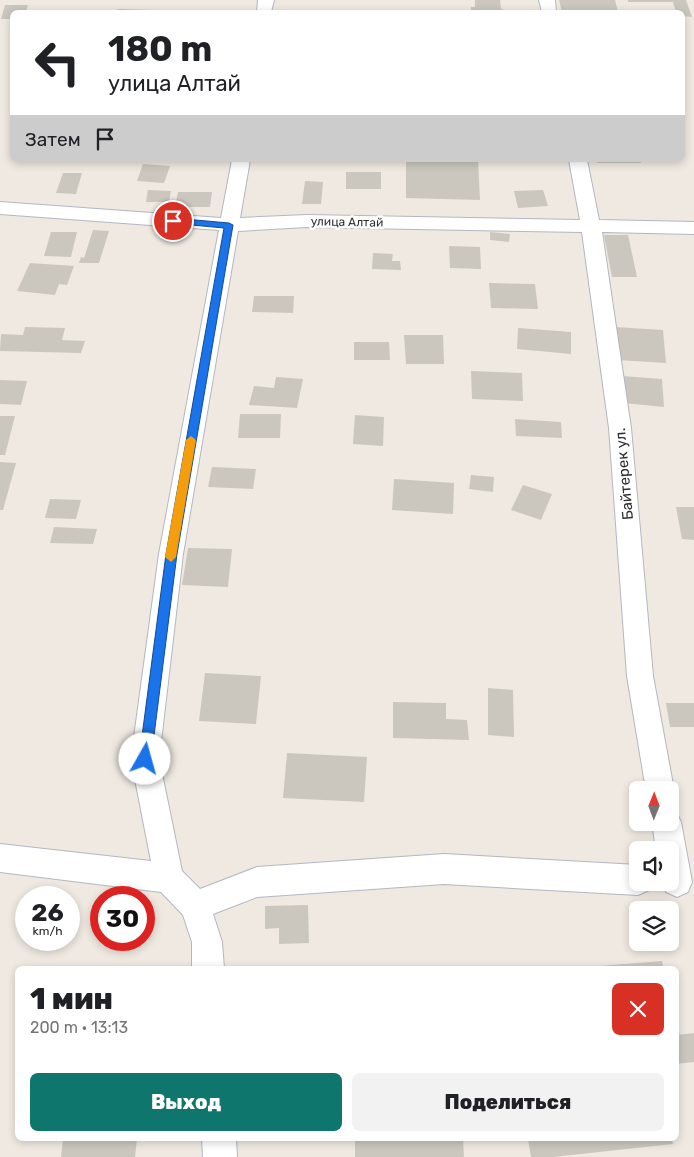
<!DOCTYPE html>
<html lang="ru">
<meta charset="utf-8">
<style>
body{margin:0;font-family:Rubik,sans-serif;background:#f2f2f2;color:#202124;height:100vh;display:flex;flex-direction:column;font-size:19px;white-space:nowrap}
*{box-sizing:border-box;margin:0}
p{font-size:16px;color:#757577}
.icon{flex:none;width:28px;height:28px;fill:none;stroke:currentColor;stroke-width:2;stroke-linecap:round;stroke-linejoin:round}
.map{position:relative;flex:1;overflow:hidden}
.side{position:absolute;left:15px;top:966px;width:664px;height:175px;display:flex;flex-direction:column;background:#fff;border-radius:8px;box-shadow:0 2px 8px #0003}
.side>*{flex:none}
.top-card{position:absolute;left:10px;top:10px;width:675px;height:152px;border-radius:8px;box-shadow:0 2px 8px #0003;background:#fff;color:#202124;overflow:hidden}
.needle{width:32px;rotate:1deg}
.tools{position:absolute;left:629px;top:781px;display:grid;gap:10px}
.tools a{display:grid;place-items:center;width:50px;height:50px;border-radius:8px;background:#fff;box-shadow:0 2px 8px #0003;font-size:25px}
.speed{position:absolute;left:15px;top:886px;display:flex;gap:10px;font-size:25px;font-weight:700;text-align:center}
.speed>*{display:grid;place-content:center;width:65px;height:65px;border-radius:50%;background:#fff;box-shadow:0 2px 8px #0003;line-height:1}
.speed small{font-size:12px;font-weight:400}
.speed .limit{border:8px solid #d22;background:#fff;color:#111}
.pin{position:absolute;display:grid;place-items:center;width:42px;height:42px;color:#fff;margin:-21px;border:2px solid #fff;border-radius:50%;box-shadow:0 1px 5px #0007}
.me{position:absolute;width:55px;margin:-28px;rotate:7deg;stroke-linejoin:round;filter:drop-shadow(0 0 4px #0008)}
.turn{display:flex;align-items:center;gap:18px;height:105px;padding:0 15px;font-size:22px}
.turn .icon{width:65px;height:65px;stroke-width:2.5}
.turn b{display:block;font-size:35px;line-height:42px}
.then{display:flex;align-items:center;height:48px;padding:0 15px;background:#0003;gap:10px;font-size:19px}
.round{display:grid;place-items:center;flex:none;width:52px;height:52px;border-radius:8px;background:#f2f2f2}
.headline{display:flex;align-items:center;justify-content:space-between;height:85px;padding:0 15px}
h1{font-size:30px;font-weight:800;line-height:38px}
.primary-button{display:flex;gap:10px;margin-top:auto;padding:10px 15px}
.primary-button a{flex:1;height:58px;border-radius:8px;background:#0f766e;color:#fff;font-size:20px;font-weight:800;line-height:58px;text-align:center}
.primary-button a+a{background:#f2f2f2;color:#202124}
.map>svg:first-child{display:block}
.building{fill:#cbc7bf}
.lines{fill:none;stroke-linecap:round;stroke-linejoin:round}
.street-casing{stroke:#b4b7c1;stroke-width:2}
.street{fill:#fff;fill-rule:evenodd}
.route{fill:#1a73e8;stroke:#114b97}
.slow{fill:#f59e0b}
.labels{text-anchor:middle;stroke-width:5;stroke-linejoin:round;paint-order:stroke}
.far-street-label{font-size:12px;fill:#2e2e2e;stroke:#fff}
.street-label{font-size:15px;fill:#2e2e2e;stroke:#fff}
</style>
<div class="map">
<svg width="694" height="1157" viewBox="0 0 694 1157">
<rect width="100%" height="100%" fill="#efe9e1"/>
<g class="building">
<polygon points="475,0 500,0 501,9 503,9 504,12 471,12 471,7 475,7"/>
<polygon points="559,0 615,0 618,12 562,12"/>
<polygon points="628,0 686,0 692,17 682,16 682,12 676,12 673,2 628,2"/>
<polygon points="5,5 28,5 26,12 12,12 12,19 1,19"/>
<polygon points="117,9 158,10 157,12 116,12"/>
<polygon points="406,160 478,160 480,200 406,198"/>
<polygon points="597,160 640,160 641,163 597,163"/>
<polygon points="143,164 170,166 164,183 137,181"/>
<rect x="346" y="172" width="35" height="17"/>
<polygon points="63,173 82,173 76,194 56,193"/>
<polygon points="305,181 323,182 321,204 302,204"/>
<polygon points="148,190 171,191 169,202 146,202"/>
<polygon points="543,190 548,206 518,208 514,191"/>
<polygon points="178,192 212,192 210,207 175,207"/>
<polygon points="93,230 109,231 99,263 79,263 81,257 84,258"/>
<polygon points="51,232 77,232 71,257 44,256"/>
<polygon points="490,232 510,234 509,242 490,240"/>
<polygon points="604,235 628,235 637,277 612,277"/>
<polygon points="449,246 480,247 481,269 450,268"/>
<polygon points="373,253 393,254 392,261 400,261 401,270 372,269"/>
<polygon points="30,263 74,266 67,285 59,284 55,295 17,291"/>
<polygon points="489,283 535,284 538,309 491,308"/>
<polygon points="254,296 294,296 293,313 252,312"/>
<polygon points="25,327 65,328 62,340 85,341 81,353 0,351 1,334 23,335"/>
<polygon points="615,327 663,330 666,363 617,360"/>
<polygon points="518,328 571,332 571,354 517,349"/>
<polygon points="404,335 443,335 444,364 406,364"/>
<polygon points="354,342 389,342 390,360 354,360"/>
<polygon points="471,371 522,373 523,401 472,399"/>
<polygon points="622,376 662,379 664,407 623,403"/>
<polygon points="276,377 303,379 297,408 249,405 254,386 274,388"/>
<polygon points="0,380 27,381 21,405 0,404"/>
<polygon points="240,414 281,414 280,438 238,438"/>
<polygon points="355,415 384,417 383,446 353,444"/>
<polygon points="0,416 15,416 5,455 0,455"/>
<polygon points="515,419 561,422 562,438 516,436"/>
<polygon points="0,462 16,463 3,510 0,510"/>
<polygon points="212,467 256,469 253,489 208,487"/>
<polygon points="471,475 494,477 493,492 469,489"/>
<polygon points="394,479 454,483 453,514 392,510"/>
<polygon points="523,485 552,494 541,520 511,510"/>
<polygon points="50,499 81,500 76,519 45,518"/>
<polygon points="676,507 694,507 694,540 682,539"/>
<polygon points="54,527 97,529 93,544 50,543"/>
<polygon points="188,548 232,549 228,587 182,585"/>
<polygon points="205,673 261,676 256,724 199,721"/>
<polygon points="488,688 513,690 514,737 488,735"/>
<polygon points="393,702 446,703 446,719 467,720 469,740 393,738"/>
<polygon points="666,703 694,703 694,727 670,727"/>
<polygon points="287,753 367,757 364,802 283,798"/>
<polygon points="308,905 309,943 279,944 279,928 265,929 265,906"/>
<polygon points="662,961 664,969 600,969 599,966"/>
<polygon points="694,1033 694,1062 676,1064 676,1035"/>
<polygon points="63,1139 137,1139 135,1157 61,1157"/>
<polygon points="355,1139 463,1139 464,1157 355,1157"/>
<polygon points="528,1139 672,1139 673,1144 553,1157 531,1157"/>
</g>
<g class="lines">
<defs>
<g id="street">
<polygon points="258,0 274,0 271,12 257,12"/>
<polygon points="539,0 555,0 556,12 542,12"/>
<polygon points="232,160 250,160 240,218 307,215 580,220 569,160 587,160 599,220 694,222 694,234 602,232 631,428 653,676 674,790 670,799 670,790 646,790 627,676 609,428 582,232 307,227 238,231 183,554 159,759 182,871 200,889 257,867 444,854 638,865 638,882 652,882 649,890 638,895 444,884 257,897 213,914 222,942 224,969 192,969 192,942 183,915 161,892 0,872 0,844 151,861 131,759 159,554 219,230 0,214 0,202 221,218"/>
<polygon points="670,810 676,812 681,822 692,882 688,892 677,897 666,892 662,882 670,882 670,850 656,850 652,822 670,822"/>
<polygon points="202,1139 236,1139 237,1157 203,1157"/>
</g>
</defs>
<use href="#street" class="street-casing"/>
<use href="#street" class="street"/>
</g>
<polygon class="route" points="173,218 229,223 233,225 177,554 151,759 150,763 145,765 141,763 139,759 166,554 224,228 170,223 168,221"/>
<polygon class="slow" points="191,436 196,440 176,557 171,562 165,557 186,440"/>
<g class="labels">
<g class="far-street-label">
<text transform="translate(347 222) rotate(1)" y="4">улица Алтай</text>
</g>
<g class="street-label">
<text transform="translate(624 474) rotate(-95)" y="5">Байтерек ул.</text>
</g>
</g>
</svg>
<div class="tools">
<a><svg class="needle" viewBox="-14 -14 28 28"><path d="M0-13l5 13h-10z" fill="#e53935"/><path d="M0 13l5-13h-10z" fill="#757577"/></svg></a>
<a><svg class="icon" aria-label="sound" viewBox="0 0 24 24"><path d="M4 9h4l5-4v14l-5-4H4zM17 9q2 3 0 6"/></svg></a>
<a><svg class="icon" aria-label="layers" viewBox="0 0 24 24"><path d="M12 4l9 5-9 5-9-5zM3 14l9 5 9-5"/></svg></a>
</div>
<div class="speed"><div>26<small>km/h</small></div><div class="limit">30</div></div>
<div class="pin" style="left:173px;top:221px;background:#d93025"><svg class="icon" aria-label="arrive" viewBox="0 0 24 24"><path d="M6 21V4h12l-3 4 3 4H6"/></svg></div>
<svg class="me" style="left:145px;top:759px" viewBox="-20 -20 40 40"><circle r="19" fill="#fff"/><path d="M0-13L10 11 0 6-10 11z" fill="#1a73e8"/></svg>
<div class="top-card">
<div class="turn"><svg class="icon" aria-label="left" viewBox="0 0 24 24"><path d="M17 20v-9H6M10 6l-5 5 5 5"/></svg><div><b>180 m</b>улица Алтай</div></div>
<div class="then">Затем<svg class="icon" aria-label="arrive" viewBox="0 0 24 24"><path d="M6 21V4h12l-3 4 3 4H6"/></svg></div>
</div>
<section class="side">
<div class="headline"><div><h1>1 мин</h1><p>200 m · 13:13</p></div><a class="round" style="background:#d93025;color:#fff"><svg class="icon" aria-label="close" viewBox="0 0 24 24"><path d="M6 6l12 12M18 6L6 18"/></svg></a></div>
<div class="primary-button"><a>Выход</a><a>Поделиться</a></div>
</section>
</div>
